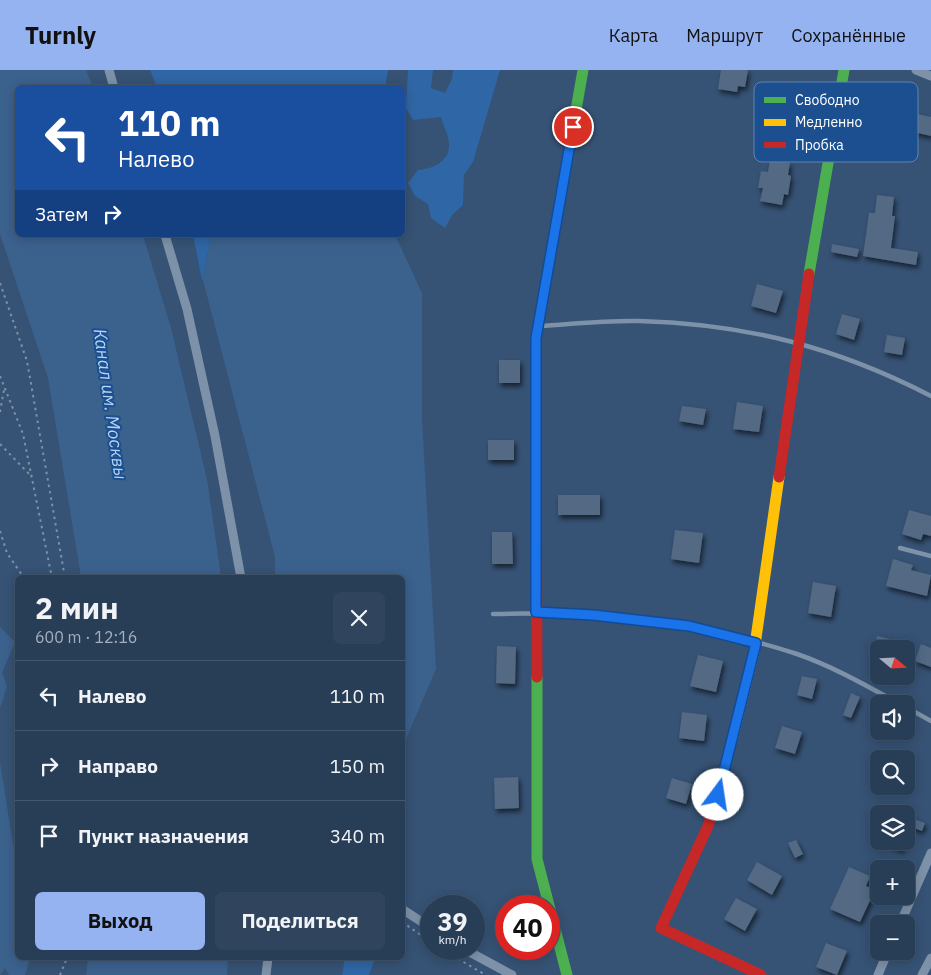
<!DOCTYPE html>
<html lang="ru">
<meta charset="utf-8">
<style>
body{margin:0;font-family:"IBM Plex Sans",sans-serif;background:#30455d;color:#f1f3f6;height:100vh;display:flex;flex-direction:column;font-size:19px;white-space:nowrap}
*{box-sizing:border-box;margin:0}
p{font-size:16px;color:#a5aeba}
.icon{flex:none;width:28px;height:28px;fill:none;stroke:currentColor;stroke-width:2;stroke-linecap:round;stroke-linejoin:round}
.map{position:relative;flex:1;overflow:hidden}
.details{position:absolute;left:15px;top:505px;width:390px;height:385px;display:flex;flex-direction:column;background:#283e57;border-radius:8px;box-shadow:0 2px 12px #0003,0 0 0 1px #44576d}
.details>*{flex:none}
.hud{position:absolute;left:15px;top:15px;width:390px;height:152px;border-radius:8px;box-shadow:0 2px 12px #0003,0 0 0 1px #44576d;background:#1a4fa0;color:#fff;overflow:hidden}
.needle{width:32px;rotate:109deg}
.controls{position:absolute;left:870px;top:570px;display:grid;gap:10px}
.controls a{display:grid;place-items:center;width:45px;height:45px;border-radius:8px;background:#283e57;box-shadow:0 2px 12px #0003,0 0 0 1px #44576d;font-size:25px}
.speed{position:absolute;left:420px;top:825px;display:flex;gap:10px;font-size:25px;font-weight:700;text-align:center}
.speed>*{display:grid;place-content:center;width:65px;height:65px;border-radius:50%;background:#283e57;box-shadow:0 2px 12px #0003,0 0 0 1px #44576d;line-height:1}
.speed small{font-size:12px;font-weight:400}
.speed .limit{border:8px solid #d22;background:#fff;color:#111}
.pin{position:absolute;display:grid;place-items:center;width:42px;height:42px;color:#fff;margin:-21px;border:2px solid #fff;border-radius:50%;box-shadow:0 1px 5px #0007}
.me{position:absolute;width:55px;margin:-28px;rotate:14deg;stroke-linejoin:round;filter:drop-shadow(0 0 4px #0008)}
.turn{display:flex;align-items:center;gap:18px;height:105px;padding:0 20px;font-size:22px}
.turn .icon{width:65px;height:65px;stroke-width:2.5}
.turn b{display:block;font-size:35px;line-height:42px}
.then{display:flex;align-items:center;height:48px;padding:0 20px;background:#0003;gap:10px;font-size:19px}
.round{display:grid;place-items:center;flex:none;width:52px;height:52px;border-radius:8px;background:#30455d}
.head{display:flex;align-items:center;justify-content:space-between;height:85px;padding:0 20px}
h1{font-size:30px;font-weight:700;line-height:38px}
.button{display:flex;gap:10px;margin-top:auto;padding:10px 20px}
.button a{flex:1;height:58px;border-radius:8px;background:#95b2f1;color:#111;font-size:20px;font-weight:700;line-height:58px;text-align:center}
.button a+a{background:#30455d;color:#f1f3f6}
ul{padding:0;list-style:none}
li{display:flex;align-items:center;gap:15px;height:70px;padding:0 20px;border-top:1px solid #44576d}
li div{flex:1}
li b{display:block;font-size:19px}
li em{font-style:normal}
header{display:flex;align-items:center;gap:30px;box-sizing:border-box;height:70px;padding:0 25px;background:#95b2f1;color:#111}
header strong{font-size:24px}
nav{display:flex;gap:28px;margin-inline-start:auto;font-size:18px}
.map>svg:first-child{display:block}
.green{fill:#2f66a5}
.water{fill:#3b618d}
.building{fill:#526984;filter:url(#shadow)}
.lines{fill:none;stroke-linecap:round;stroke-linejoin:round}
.path{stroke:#7d92a8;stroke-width:2;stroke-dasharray:2.5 4;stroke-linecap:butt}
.lane{stroke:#7d92a8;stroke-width:4.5}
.street{stroke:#7d92a8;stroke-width:9}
.fast{stroke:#4caf50;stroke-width:11}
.slow{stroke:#ffc107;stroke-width:11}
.jam{stroke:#c62828;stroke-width:11}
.route-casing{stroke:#114b97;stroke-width:12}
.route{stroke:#1a73e8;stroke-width:9}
.labels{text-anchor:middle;stroke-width:4;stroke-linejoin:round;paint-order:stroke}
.water-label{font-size:18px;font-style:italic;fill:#b5d3f5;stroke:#1b4f8f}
.key{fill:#1b4f8f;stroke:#5f84b1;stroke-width:1}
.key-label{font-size:14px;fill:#fff}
</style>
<header>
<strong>Turnly</strong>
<nav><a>Карта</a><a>Маршрут</a><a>Сохранённые</a></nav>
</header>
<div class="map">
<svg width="931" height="905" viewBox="0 0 931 905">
<defs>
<filter id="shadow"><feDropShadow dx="2" dy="3.5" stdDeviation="2.5" flood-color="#0009"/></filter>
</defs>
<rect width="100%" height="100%" fill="#365274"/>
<g class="green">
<polygon points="150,0 388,0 385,18 157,17"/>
<path d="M408,0H433L431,18L445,23L452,9L453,0H500L473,92L464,105L463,135L452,145L445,158L431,148L428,134L415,126L408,113L418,100C432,99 450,92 449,74C449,66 443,55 441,47L413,50L406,38Z"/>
<polygon points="193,165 211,165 203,210 202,210"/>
<polygon points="345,888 375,888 369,905 342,905"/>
</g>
<g class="water">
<polygon points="0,0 86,0 93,17 18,18 18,165 143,165 171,258 207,409 221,507 81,507 48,308 0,164"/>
<polygon points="211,165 395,165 422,223 422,349 436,599 406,669 403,670 402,508 275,507 275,487 203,210"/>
<polygon points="0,557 15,572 2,603 7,616 0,638"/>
<polygon points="0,692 17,799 18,888 30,888 25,905 9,905 5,898 0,905"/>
<polygon points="88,888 228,888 227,905 86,905"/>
</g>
<g class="building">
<polygon points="721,0 748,0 745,17 738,16 737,22 718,19"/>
<polygon points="913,43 931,47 931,66 909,61"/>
<polygon points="770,89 790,93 788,105 791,106 788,125 784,124 782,135 760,131 763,118 758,118 761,101 768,102"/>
<polygon points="877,125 894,127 892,146 895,146 891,178 918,182 916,195 863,186 869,143 875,143"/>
<polygon points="832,174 859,179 857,187 831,182"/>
<polygon points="757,214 783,221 776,243 751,236"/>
<polygon points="842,244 860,249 854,270 836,264"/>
<polygon points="887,265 905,268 902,285 884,282"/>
<rect x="499" y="290" width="21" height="23"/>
<polygon points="737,332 763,336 759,362 733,359"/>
<polygon points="682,336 706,339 703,355 679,351"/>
<rect x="488" y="370" width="26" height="20"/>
<rect x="558" y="425" width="42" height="20"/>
<polygon points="909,440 931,446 931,466 923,464 921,470 902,464"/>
<polygon points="675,460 703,463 699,493 671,489"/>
<polygon points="492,462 512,462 513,494 492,494"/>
<polygon points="893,489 913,495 911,500 931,505 927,526 886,516"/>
<polygon points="813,512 836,516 831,547 808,543"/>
<polygon points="877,566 895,570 893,579 879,579 879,595 870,593"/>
<polygon points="921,574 931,578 931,597 915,591"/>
<polygon points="497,576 516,577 515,614 496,613"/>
<polygon points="698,585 723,591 716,622 690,616"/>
<polygon points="802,606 817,609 812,629 797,625"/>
<polygon points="851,623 860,627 851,648 843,645"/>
<polygon points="682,642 707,645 704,671 679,668"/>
<polygon points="782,656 802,662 795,684 775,678"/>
<polygon points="518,707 519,738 495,739 494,708"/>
<polygon points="672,708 692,714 686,734 666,728"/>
<polygon points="906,746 925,753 922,761 906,755"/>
<polygon points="796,770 803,784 795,788 788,773"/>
<polygon points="881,771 905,771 902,780"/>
<polygon points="757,792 782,806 772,825 747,810"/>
<polygon points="849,797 870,806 866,816 875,820 860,852 830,839"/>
<polygon points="736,828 757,839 745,861 724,849"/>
<polygon points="826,873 847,881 837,905 816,897"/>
</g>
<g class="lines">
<g class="path">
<polyline points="0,213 27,291 65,508"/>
<polyline points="0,306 23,364 52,508"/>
<polyline points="0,342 4,320"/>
<polyline points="0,374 32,407"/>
<polyline points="0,461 7,483 24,508"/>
<polyline points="402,852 431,872"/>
<polyline points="441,879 486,905"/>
<polyline points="60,905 67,888"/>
</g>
<g class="lane">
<path d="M540,256C573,254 606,250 639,251C746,254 836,277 931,326"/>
<polyline points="900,478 931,486"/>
<path d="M493,544C595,541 699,552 797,584C832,596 867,616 900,634"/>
<polyline points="906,637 931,651"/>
</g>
<g class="street">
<polyline points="109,0 114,18"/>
<polyline points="916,0 931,6"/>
<polyline points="165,165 187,239 215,366 241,508"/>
<polyline points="402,839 431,858"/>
<polyline points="900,854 931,783"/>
<polyline points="464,879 512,905"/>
<polyline points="266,905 268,888"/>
<polyline points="878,905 888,881"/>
<polyline points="922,905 931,888"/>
</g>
<g class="fast">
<polyline points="809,204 844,0"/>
<polyline points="536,333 536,268 583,0"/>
<polyline points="537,607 537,789 567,905"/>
</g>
<polyline class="slow" points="732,670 754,582 779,407"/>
<g class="jam">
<polyline points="536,333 537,607"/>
<polyline points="779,407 809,204"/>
<polyline points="732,670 708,756 661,858 761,905"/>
</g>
</g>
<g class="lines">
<defs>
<polyline id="route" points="573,57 536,268 536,542 593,545 689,556 756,573 718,725"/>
</defs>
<use href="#route" class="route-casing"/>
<use href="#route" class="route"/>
</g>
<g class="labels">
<g class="water-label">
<text transform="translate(110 334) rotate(82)" y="6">Канал им. Москвы</text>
</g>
</g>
<rect x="754" y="12" width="164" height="80" rx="8" class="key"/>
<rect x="764" y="27" width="22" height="6" fill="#4caf50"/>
<rect x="764" y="49" width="22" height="7" fill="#ffc107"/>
<rect x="764" y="72" width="22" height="6" fill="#c62828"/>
<g class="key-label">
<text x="795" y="35">Свободно</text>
<text x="795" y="57">Медленно</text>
<text x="795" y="80">Пробка</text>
</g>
</svg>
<div class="controls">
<a><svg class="needle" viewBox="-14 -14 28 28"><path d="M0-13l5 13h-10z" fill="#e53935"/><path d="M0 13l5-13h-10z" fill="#a5aeba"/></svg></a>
<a><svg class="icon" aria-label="sound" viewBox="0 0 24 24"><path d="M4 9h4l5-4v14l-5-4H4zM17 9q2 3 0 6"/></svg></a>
<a><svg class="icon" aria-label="search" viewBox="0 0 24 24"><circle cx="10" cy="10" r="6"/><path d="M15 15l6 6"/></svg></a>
<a><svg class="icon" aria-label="layers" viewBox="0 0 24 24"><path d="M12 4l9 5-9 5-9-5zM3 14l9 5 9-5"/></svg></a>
<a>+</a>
<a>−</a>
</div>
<div class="speed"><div>39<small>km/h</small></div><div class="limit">40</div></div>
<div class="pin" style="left:573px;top:57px;background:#d93025"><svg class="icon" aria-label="arrive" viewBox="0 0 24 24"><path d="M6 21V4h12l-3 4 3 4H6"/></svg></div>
<svg class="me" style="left:718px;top:725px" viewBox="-20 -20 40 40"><circle r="19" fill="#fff"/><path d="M0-13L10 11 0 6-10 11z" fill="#1a73e8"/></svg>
<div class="hud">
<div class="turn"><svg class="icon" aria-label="left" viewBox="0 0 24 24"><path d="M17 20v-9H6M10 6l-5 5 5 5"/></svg><div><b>110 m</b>Налево</div></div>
<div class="then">Затем<svg class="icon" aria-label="right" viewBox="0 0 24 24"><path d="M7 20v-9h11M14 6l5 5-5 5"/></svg></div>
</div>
<section class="details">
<div class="head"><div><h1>2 мин</h1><p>600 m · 12:16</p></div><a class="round"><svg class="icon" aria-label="close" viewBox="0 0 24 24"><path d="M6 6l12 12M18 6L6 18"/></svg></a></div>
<ul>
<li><svg class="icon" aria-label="left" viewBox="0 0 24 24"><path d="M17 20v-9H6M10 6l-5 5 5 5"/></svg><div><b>Налево</b></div><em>110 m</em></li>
<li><svg class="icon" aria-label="right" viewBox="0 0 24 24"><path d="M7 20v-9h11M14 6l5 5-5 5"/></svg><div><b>Направо</b></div><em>150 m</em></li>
<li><svg class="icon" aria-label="arrive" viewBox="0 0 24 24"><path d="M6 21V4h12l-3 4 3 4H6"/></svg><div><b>Пункт назначения</b></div><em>340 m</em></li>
</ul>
<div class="button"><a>Выход</a><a>Поделиться</a></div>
</section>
</div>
